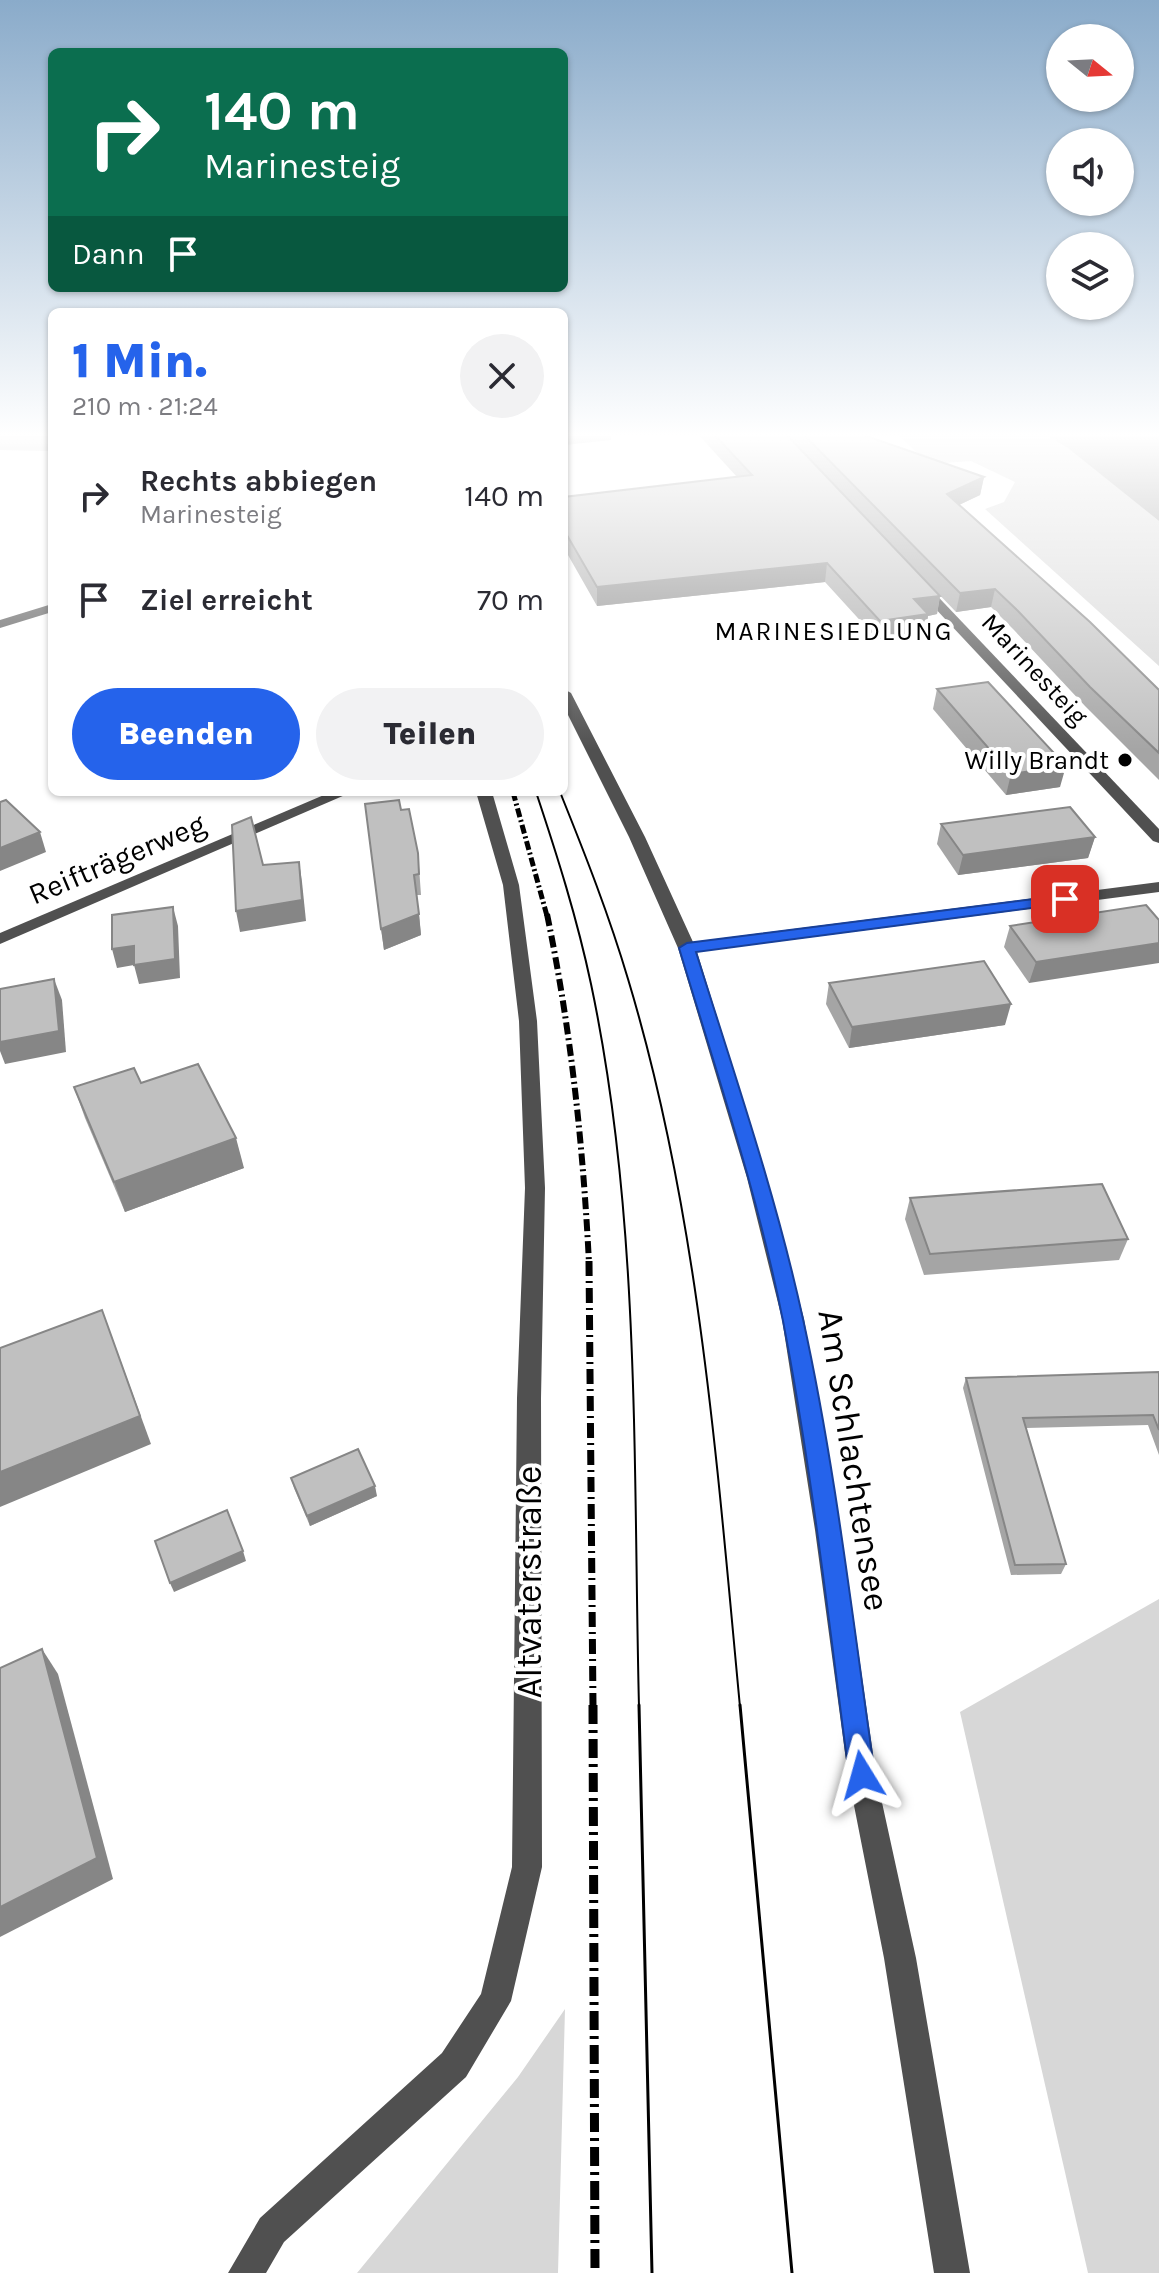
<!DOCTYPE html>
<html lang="de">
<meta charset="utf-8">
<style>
body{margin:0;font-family:Karla,sans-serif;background:#f2f2f3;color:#2b2b33;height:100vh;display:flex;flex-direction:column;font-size:30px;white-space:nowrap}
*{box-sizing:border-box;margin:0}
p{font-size:26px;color:#7c7c81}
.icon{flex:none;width:44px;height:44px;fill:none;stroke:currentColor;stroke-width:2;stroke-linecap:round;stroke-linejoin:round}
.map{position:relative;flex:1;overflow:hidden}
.side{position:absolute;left:48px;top:308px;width:520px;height:488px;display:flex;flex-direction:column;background:#fff;border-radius:12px;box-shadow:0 2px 6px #0004}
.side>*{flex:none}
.guide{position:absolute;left:48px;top:48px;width:520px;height:244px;border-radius:12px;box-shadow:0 2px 6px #0004;background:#0b6e4f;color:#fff;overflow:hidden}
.needle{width:52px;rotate:108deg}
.tools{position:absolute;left:1046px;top:24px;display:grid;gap:16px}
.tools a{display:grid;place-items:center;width:88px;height:88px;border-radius:50%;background:#fff;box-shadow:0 2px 6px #0004;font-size:40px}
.pin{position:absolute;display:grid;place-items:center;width:68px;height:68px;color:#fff;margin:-34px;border-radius:16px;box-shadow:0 4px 12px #0006}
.me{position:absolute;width:88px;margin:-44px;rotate:352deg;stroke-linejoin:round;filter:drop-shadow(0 0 6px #0008)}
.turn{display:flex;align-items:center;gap:28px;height:168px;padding:0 24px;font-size:36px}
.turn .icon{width:104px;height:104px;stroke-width:2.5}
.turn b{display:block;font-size:56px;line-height:68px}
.then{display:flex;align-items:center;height:76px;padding:0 24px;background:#0003;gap:16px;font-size:30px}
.round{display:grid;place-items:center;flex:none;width:84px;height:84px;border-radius:42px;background:#f2f2f3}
.headline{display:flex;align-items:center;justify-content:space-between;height:136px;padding:0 24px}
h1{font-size:48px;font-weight:800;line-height:60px;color:#2563eb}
.primary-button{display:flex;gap:16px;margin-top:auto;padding:16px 24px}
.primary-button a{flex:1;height:92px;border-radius:48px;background:#2563eb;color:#fff;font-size:32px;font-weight:800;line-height:92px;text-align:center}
.primary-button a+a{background:#f2f2f3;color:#2b2b33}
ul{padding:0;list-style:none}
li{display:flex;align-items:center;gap:24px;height:104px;padding:0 24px}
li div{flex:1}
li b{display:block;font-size:30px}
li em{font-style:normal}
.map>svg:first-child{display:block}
.green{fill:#d7d7d7}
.water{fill:#9e9e9e}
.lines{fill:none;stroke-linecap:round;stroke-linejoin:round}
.minor{fill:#505050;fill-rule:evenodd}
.tram-far1{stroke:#000;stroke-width:2}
.tram{stroke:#000;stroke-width:3}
.rail-far3{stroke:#000;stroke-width:5;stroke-dasharray:9 3 2 3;stroke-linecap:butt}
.rail-far2{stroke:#000;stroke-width:6;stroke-dasharray:12 4 2 4;stroke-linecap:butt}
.rail-far1{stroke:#000;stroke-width:7;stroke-dasharray:15 5 2 5;stroke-linecap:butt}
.rail{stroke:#000;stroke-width:9;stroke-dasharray:19 6 3 6;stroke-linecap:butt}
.wall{fill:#a5a5a5}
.shaded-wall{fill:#868686}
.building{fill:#c0c0c0;stroke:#868686;stroke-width:2}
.route{fill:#2563eb;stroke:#184099;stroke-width:2}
.poi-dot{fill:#000;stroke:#fff;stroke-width:3}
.labels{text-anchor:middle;stroke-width:8;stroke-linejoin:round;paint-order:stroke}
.far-neighbourhood-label{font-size:26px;letter-spacing:2px;fill:#000;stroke:#fff}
.far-street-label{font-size:26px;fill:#000;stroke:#fff}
.far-poi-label{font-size:26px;fill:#000;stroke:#fff;text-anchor:end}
.street-label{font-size:30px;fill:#000;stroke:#fff}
.near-street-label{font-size:36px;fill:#000;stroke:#fff}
</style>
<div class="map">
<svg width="1159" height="2273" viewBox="0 0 1159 2273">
<rect width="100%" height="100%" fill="#fff"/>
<g class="green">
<polygon points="894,432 1041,432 1068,447 1159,521 1159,666 985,509 1004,502 1015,482 971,461 930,464"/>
<polygon points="1159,1599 1159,2273 1088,2273 960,1712"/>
<polygon points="565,2009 558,2273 357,2273 518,2077"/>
</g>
<polygon class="water" points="1041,432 1159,432 1159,521 1068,448"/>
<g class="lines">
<g class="minor">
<polygon points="917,583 925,583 1159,829 1159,843 1153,841 917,589"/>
<polygon points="52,604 52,612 0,628 0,620"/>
<polygon points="564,689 571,693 645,837 693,942 1159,882 1159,892 697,952 767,1178 804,1319 841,1530 876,1775 916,1958 970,2273 934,2273 884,1958 848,1775 815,1530 782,1319 747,1178 678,948 629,837 564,707"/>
<polygon points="331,792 352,792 0,944 0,933"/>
<polygon points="476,792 492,792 519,885 537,1021 545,1188 541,1398 542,1867 511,2001 466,2077 284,2242 266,2273 228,2273 260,2218 442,2053 481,1994 512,1867 517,1398 525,1188 519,1021 503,885"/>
</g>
<g class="tram-far1">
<path d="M536,792C557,855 577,918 591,984C641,1220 633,1467 639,1707"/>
<path d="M560,792C585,854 609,915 628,979C699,1214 717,1464 740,1707"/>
</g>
<g class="tram">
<polyline points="639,1705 652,2273"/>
<polyline points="740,1705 792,2273"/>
</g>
<polyline class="rail-far3" points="513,792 547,916"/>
<path class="rail-far2" d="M547,914C571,1030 583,1145 589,1263"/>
<polyline class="rail-far1" points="589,1261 593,1707"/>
<polyline class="rail" points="593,1705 595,2273"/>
</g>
<g class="wall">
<polygon points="0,432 52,432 52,451 0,450"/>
<polygon points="696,432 855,432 984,477 980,495 959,505 1159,690 1159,780 1085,706 1014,630 991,607 956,612 822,472 940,596 937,614 928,616 925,633 877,639 825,582 597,606 564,548 564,497 737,477"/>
<polygon points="937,689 1060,787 1006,795 933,709"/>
<polygon points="365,804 401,810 418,853 421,895 417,895 421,935 384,950"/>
<polygon points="941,824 1095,837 1088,858 958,875 937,844"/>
<polygon points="1146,905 1029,983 1004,947 1010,926"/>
<polygon points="829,983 1005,1025 849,1048 826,1004"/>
<polygon points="141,1083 244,1168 125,1212 85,1118 74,1087"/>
<polygon points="910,1198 1128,1239 1119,1260 924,1275 905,1219"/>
<polygon points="1159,1372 1159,1455 1148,1425 1026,1428 1066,1564 1061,1574 1011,1575 963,1388 966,1378"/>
<polygon points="291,1478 377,1496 310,1526 294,1488"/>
</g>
<g class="shaded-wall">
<polygon points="564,432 612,432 611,440 564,445"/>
<polygon points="984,477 980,495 944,512 947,494"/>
<polygon points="827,563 825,582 597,606 597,587"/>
<polygon points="995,589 991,607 956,612 960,593"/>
<polygon points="940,596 937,614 928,616 925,633 877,639 880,621 914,599"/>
<polygon points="1066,766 1060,787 1006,795 1011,774"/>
<polygon points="40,832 46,852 0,871 0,848"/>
<polygon points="1095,837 1088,858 958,875 963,855"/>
<polygon points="299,862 302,882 306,921 240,932 236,911"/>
<polygon points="173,907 178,926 180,978 139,984 134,965 117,968 112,949"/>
<polygon points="419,914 421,935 384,950 381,929"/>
<polygon points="1159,943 1159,963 1029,983 1036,962"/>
<polygon points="54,979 62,1000 66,1052 5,1064 0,1051 0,1042"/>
<polygon points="1011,1004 1005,1025 849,1048 852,1027"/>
<polygon points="236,1138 244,1168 125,1212 114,1182"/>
<polygon points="102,1310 151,1444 0,1507 0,1472"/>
<polygon points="375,1486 377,1496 310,1526 307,1516"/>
<polygon points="243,1551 246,1561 174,1592 170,1583"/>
<polygon points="42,1649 58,1674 113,1879 0,1937 0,1907"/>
</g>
<g class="building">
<polygon points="0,432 52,432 52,437 0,436"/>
<polygon points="712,432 784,432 940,596 914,599 928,614 880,621 827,563 597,587 564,530 564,497 752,475"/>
<polygon points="801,432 855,432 984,477 947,494 1090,622 1159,690 1159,753 1090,687 1018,611 995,589 960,593"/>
<polygon points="988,682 1066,766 1011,774 937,689"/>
<polygon points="6,800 40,832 0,848 0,802"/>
<polygon points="399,800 401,810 409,809 418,853 419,874 414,875 419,914 381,929 365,804"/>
<polygon points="1070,807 1095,837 963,855 941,824"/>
<polygon points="251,817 263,865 299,862 302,900 236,911 232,825"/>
<polygon points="1146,905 1159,920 1159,943 1036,962 1010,926"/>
<polygon points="173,907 175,959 134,965 134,946 112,949 112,915"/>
<polygon points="984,961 1011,1004 852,1027 829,983"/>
<polygon points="54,979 59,1031 0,1042 0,989"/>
<polygon points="198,1064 236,1138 114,1182 74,1087 134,1068 141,1083"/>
<polygon points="1102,1184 1128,1239 930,1254 910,1198"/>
<polygon points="102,1310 140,1416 0,1472 0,1348"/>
<polygon points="1159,1372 1159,1430 1153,1415 1023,1418 1066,1564 1015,1565 966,1378"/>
<polygon points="358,1449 375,1486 307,1516 291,1478"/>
<polygon points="227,1510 243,1551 170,1583 155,1541"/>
<polygon points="42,1649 97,1858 0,1907 0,1668"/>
</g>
<linearGradient id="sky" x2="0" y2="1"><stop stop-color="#8aabca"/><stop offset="0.58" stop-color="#fff"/><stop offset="1" stop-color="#fff" stop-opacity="0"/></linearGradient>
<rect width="1159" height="750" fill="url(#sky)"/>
<path class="route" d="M1065,895L1070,896V903L696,952C734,1073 776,1195 803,1319C836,1469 853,1624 875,1775L872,1785L862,1788L853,1785L849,1775C829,1624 812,1471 783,1321C758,1195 716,1071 679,948L687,943Z"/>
<circle class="poi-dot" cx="1125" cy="760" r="8"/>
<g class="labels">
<g class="far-neighbourhood-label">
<text x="834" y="640">MARINESIEDLUNG</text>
</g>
<g class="far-street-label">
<text transform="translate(1035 669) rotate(47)" y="9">Marinesteig</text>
</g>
<g class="far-poi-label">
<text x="1109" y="769">Willy Brandt</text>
</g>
<g class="street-label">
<text transform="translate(117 859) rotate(-23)" y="10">Reifträgerweg</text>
</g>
<g class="near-street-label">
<text transform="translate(855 1460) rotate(81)" y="13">Am Schlachtensee</text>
<text transform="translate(528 1582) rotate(-90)" y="13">Altvaterstraße</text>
</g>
</g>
</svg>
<div class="tools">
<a><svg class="needle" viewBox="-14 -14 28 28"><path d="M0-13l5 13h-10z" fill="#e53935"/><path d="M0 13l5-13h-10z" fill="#7c7c81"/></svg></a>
<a><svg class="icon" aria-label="sound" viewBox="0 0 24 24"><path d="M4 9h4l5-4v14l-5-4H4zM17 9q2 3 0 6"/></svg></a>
<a><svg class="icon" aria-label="layers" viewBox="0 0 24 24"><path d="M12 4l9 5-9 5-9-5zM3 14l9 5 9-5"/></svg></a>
</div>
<div class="pin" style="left:1065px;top:899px;background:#d93025"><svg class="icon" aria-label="arrive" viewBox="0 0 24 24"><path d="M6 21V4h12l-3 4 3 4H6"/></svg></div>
<svg class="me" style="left:862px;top:1775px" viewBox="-20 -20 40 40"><path d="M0-17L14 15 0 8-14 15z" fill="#2563eb" stroke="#fff" stroke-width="4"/></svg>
<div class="guide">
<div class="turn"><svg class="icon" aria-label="right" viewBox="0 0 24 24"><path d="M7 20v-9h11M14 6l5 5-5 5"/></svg><div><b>140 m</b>Marinesteig</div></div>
<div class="then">Dann<svg class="icon" aria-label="arrive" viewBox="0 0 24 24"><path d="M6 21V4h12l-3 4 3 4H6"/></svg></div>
</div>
<section class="side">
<div class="headline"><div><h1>1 Min.</h1><p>210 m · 21:24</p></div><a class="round"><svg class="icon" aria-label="close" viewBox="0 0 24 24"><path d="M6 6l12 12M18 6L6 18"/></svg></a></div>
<ul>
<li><svg class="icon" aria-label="right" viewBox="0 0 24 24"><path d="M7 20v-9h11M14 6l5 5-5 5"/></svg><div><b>Rechts abbiegen</b><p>Marinesteig</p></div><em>140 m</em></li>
<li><svg class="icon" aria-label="arrive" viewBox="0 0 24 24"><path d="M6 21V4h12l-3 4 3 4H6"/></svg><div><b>Ziel erreicht</b></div><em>70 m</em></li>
</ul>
<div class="primary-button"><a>Beenden</a><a>Teilen</a></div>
</section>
</div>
